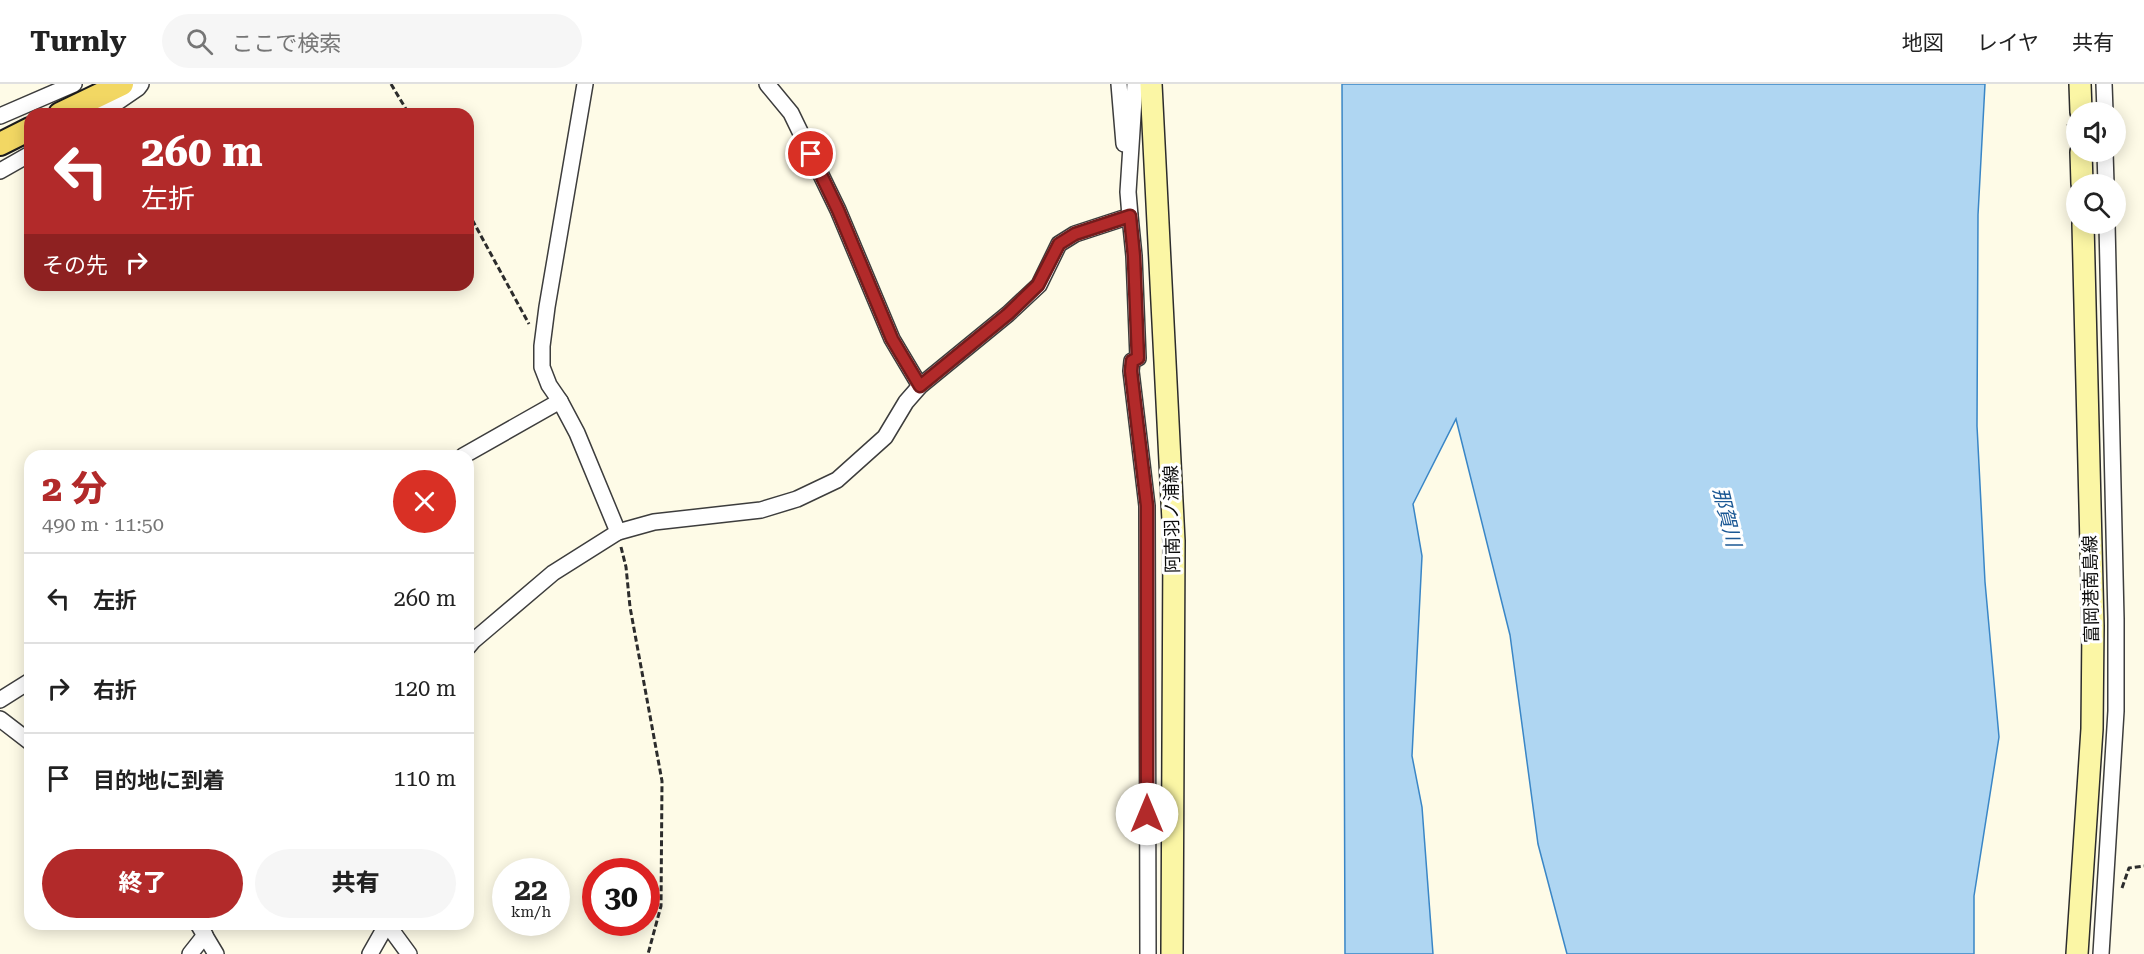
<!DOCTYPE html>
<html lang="ja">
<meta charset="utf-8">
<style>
body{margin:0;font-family:"Roboto Serif","Noto Sans JP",serif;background:#f6f6f6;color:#222;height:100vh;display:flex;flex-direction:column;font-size:22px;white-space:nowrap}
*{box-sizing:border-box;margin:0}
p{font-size:20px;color:#767676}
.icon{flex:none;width:33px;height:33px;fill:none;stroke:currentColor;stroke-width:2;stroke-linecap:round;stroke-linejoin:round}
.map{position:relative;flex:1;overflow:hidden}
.sheet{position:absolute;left:24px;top:366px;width:450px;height:480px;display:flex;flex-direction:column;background:#fff;border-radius:18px;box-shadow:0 3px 15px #0003}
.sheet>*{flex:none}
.top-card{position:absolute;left:24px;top:24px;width:450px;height:183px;border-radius:18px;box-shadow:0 3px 15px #0003;background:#b22a2a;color:#fff;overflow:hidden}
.tools{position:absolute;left:2066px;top:18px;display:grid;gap:12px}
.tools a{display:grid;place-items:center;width:60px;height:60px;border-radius:50%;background:#fff;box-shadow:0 3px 15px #0003;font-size:30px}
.speed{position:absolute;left:492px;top:774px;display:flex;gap:12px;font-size:30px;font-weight:700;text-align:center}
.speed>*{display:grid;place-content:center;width:78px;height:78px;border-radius:50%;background:#fff;box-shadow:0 3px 15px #0003;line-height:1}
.speed small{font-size:15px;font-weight:400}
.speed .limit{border:9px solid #d22;background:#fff;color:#111}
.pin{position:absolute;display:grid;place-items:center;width:51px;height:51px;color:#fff;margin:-26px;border:3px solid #fff;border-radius:50%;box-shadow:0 2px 6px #0007}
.me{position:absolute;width:66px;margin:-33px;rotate:0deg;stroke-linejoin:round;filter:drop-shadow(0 0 4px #0008)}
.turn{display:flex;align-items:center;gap:21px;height:126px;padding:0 18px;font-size:27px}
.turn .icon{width:78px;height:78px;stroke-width:2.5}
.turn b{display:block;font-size:42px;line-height:51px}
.then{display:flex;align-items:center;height:57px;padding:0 18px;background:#0003;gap:12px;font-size:22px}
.round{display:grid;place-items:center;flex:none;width:63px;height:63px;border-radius:32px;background:#f6f6f6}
.headline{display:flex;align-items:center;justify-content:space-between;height:102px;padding:0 18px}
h1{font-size:36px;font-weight:800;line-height:45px;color:#b22a2a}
.action{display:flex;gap:12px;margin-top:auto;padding:12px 18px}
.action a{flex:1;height:69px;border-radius:36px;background:#b22a2a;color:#fff;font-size:24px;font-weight:800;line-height:69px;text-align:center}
.action a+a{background:#f6f6f6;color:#222}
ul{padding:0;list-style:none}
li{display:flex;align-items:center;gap:18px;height:90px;padding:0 18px;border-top:2px solid #e0e0e0}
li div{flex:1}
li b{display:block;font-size:22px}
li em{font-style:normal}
header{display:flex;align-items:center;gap:36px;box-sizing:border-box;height:84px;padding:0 30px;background:#fff;border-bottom:2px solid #e0e0e0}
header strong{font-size:28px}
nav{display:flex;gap:33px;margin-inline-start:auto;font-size:21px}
.search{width:420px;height:54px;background:#f6f6f6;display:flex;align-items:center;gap:15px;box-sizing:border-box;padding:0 21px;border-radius:33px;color:#767676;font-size:22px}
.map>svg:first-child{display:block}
.water{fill:#afd6f2;stroke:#3a86c6;stroke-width:1.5}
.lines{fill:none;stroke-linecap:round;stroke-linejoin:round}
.minor-casing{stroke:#3d3d3d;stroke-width:18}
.secondary-casing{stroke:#2c2c2c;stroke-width:24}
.primary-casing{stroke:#1b1b1b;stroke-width:26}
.path{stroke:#2c2c2c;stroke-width:3;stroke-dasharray:6 3;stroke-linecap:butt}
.minor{stroke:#fff;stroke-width:15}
.secondary{stroke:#fbf6a5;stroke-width:21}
.primary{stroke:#f2d763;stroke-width:22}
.route-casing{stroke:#741b1b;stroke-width:15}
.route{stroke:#b22a2a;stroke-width:10}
.labels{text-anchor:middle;stroke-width:6;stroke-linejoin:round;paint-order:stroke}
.street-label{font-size:18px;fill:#0a0a0a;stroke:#fff}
.water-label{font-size:20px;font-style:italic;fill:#1b5894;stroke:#fff}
</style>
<header>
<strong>Turnly</strong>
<div class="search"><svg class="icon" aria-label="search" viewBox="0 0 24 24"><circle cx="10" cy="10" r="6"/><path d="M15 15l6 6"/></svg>ここで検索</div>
<nav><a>地図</a><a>レイヤ</a><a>共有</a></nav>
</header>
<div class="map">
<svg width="2144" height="870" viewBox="0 0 2144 870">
<rect width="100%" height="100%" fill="#fefbe7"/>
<polygon class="water" points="1342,0 1985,0 1978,131 1977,342 1985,498 1999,653 1974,812 1974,870 1567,870 1538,760 1510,551 1456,335 1413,420 1422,472 1412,672 1422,723 1433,870 1345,870"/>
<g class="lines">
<defs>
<g id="minor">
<polyline points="585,0 547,223 542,262 542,283 549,301 560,317 577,349 618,448"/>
<polyline points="767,0 791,29 838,126 892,255 920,302"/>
<polyline points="1119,0 1124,60"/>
<polyline points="2104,0 2105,28"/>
<polyline points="100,30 138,4 141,0"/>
<polyline points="0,32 74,0"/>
<polyline points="2105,68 2106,100"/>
<polyline points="0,87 30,70"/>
<polyline points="1130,132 1134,172 1138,274 1132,277 1131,287 1147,422 1148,870"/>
<polyline points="463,372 560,317"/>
<polyline points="468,563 473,557 553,489 618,448 654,438 761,426 797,415 837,396 885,353 906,318 920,302 1008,230 1039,201 1059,160 1075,150 1130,132 1128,108 1135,0"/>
<polyline points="0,616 30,597"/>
<polyline points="0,635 30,658"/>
<polyline points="198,840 216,870"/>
<polyline points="387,840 409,870"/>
<polyline points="190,870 205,851"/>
<polyline points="370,870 387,840"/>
<polyline points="2101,870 2116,627 2116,535 2107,140"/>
</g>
<g id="secondary">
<polyline points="1151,0 1174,457 1172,870"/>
<polyline points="2080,0 2081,28"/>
<polyline points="2081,68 2082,100"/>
<polyline points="2077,870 2092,645 2093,542 2083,140"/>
</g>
<g id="primary">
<polyline points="60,30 122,0"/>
<polyline points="0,60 30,45"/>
</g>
</defs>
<use href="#minor" class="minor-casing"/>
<use href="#secondary" class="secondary-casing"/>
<use href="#primary" class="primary-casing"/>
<g class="path">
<polyline points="391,0 409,30"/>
<polyline points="2068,40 2072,54"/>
<polyline points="468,128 529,240"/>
<polyline points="621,463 626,483 630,523 662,697 661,822 648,870"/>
<polyline points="2122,804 2129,784 2144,782"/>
</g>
<use href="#minor" class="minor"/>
<use href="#secondary" class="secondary"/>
<use href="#primary" class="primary"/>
</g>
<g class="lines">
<defs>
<polyline id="route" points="811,70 838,126 892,255 920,302 1008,230 1038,201 1059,160 1075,150 1130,132 1134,172 1138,274 1132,277 1131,287 1147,422 1147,730"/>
</defs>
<use href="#route" class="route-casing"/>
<use href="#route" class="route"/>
</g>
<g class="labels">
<g class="street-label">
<text transform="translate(1172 435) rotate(-91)" y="6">阿南羽ノ浦線</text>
<text transform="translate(2091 505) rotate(-91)" y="6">富岡港南島線</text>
</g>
<g class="water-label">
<text transform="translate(1727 433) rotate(76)" y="7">那賀川</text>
</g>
</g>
</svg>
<div class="tools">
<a><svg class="icon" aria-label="sound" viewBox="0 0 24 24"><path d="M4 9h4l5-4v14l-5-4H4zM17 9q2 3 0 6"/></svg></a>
<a><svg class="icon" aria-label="search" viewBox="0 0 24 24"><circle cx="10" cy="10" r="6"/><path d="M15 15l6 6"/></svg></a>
</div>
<div class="speed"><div>22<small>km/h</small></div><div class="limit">30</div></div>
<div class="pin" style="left:811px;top:70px;background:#d93025"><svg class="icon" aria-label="arrive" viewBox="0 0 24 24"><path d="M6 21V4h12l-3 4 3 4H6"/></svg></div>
<svg class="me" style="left:1147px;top:730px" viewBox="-20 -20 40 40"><circle r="19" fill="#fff"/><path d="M0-13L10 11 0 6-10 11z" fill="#b22a2a"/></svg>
<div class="top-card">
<div class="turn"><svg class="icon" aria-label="left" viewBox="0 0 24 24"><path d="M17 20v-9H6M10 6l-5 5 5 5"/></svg><div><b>260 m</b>左折</div></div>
<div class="then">その先<svg class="icon" aria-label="right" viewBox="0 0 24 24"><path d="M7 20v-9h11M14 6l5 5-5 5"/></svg></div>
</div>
<section class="sheet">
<div class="headline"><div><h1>2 分</h1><p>490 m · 11:50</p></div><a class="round" style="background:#d93025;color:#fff"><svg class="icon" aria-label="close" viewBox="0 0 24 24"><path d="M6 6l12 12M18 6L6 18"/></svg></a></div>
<ul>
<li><svg class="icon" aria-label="left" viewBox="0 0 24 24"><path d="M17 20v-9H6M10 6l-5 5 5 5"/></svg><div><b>左折</b></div><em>260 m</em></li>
<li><svg class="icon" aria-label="right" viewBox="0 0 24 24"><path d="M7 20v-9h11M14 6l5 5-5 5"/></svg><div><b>右折</b></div><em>120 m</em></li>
<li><svg class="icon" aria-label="arrive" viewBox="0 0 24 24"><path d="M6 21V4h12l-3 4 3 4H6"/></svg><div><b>目的地に到着</b></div><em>110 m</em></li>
</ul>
<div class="action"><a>終了</a><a>共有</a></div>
</section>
</div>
